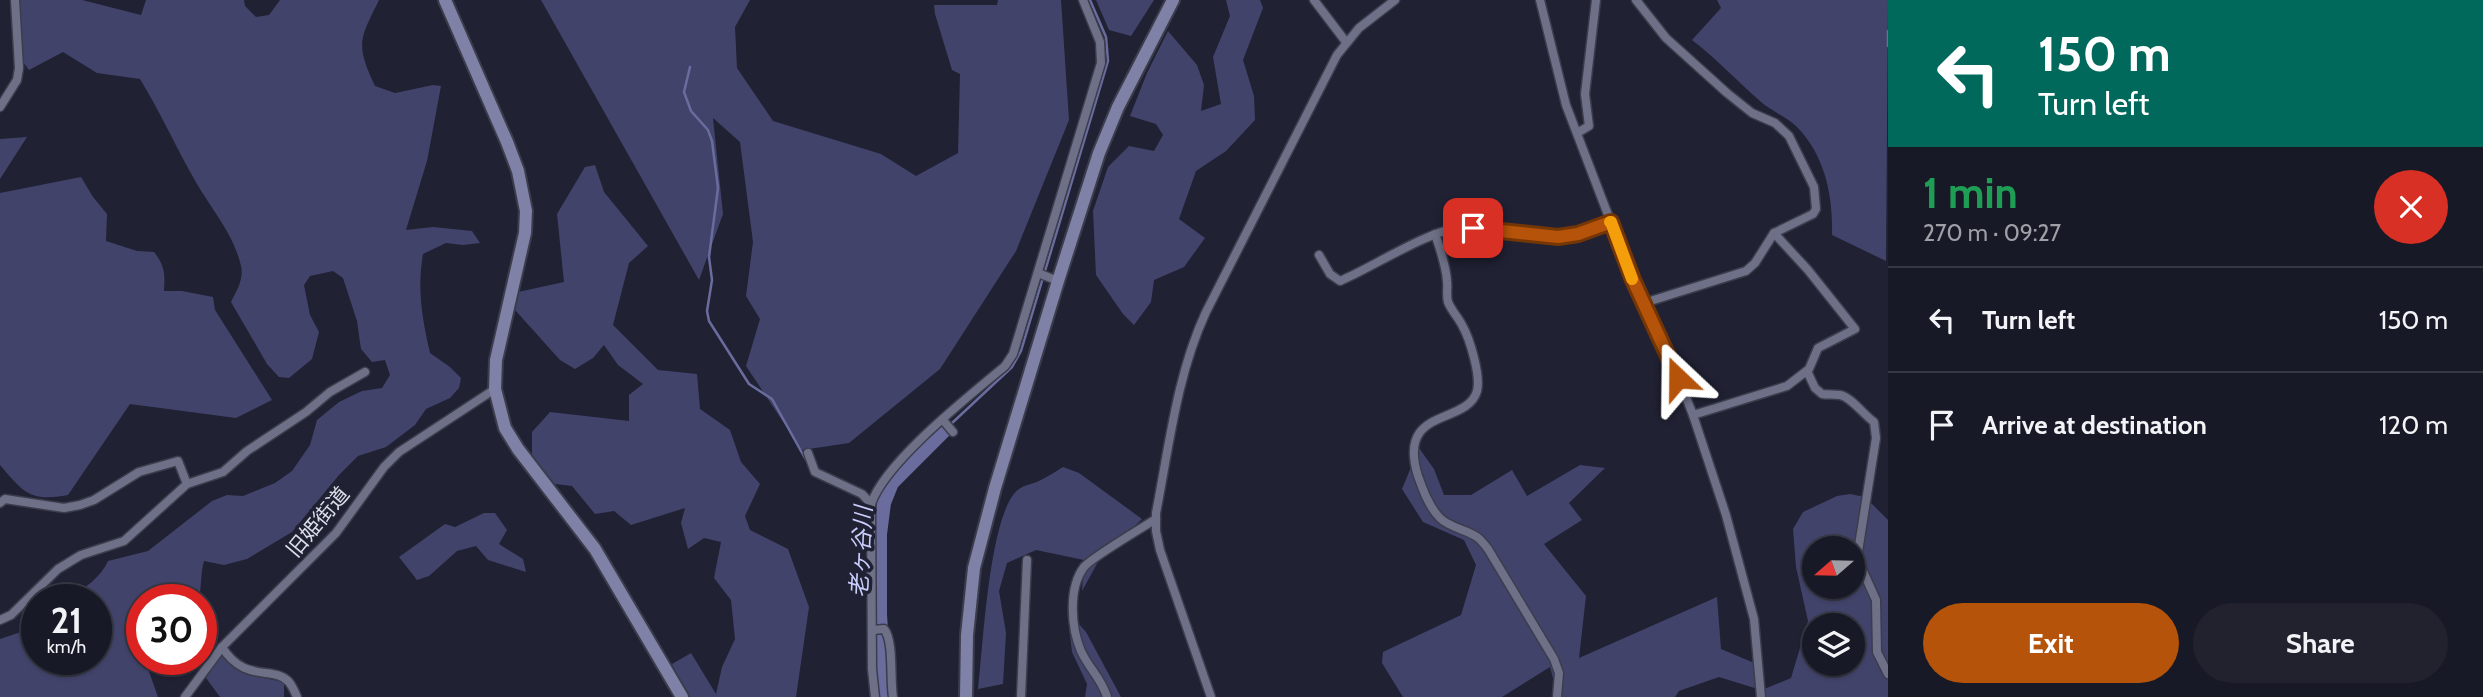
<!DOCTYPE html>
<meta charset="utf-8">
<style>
body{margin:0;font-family:Cabin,"Noto Sans JP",sans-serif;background:#21222e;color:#f1f3f6;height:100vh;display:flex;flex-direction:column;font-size:26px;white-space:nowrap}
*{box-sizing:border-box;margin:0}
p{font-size:23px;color:#9fa0a7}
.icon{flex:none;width:38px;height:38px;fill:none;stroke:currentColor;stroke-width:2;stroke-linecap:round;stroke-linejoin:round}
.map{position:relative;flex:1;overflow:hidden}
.panel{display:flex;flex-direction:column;background:#181926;width:595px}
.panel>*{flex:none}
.banner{background:#00695c;color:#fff;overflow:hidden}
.needle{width:46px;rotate:250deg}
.controls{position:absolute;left:1802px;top:536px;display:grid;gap:14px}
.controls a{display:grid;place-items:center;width:63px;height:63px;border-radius:50%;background:#181926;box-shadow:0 2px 5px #0004,0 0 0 2px #363843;font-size:35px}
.speed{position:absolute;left:21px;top:584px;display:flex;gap:14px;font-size:35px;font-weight:700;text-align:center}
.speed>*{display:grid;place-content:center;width:91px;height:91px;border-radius:50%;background:#181926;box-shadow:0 2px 5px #0004,0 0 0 2px #363843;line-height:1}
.speed small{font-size:18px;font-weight:400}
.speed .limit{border:10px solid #d22;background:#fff;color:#111}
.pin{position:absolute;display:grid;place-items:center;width:60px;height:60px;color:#fff;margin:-30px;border-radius:14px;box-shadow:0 4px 10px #0006}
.me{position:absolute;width:77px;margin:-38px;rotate:337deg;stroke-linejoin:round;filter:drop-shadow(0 0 5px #0008)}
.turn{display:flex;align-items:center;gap:24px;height:147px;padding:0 35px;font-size:32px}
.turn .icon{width:91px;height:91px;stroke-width:2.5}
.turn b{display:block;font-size:49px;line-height:60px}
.round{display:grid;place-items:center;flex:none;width:74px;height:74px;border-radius:37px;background:#21222e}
.summary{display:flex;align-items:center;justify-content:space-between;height:119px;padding:0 35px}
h1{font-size:42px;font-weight:700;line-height:52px;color:#1e9e55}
.cta{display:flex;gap:14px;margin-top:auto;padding:14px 35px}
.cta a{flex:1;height:80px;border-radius:42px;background:#b45309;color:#fff;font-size:28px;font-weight:700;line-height:80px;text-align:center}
.cta a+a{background:#21222e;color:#f1f3f6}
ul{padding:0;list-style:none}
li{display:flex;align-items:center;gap:21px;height:105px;padding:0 35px;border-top:2px solid #363843}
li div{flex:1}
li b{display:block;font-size:26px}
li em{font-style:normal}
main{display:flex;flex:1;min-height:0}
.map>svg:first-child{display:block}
.green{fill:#42436a;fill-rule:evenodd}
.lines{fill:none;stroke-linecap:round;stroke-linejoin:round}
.stream{stroke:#6a6c9e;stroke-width:2.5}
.river{stroke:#6a6c9e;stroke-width:14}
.street-casing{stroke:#3c3d4c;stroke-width:11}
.secondary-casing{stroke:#3c3d4c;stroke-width:16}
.street{stroke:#6e7087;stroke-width:8}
.secondary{stroke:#7f81a6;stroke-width:12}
.route-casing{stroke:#753606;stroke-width:18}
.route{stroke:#b45309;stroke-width:12}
.slow{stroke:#f59e0b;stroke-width:12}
.labels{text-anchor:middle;stroke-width:7;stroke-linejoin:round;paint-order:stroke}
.street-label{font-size:21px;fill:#dcdeea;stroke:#202133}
.water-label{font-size:23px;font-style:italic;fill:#cacefc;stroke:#202133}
</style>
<main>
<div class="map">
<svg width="1888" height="697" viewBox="0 0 1888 697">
<rect width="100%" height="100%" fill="#202133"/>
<g class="green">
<path d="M20,0H82L141,15L146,0H244L245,6L256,17L269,15L280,0H379C360,39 355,44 375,86L395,93L433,85L441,86L427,161L406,230L433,227L472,231L480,243L463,245L446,243L423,254C417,290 422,317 430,353L450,367L461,378L459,388L450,398L426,409L415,425L386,447L358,456L339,475L292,532L247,559L224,565L204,561C200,574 202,591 198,600H142V620L134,625C136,637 142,648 142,660H145L158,697H0V639L21,632L33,621L37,620V660H96V600H71C84,585 97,583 108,561L148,551L212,501L227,495L243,496L275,483L292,471L310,445L317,420L339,402L362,391L382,388L390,375L385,360L372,362L361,349L357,321L343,278L333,271L310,276L304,285L310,315L319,332L312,359L289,378L279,377L267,364L231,302C237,290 244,279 241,266C234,235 213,211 197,184C177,150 161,113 140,79L97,73L63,52L29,70L23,62Z"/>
<polygon points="541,0 750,0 735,27 737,68 773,121 881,154 916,176 958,153 960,74 952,70 935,14 934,5 997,5 998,0 1061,0 1069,120 1016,251 940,369 849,443 802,450 746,366 760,319 746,296 753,242 740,142 713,118 723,214 699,280"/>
<polygon points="1096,0 1154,0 1131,36 1109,30"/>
<polygon points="1226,0 1260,0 1263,8 1243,60 1254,96 1255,120 1226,151 1196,171 1179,219 1205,238 1184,267 1154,280 1151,302 1134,325 1123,314 1096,275 1093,211 1108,167 1129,146 1154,151 1163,135 1156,124 1130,116 1147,73 1168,31 1197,65 1204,85 1201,111 1221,104 1213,57 1230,16"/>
<path d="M1717,0H1888L1886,261L1832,235C1833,195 1825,155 1796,126C1785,116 1771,111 1760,101C1737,81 1717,59 1692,40L1721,8Z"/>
<polygon points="27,137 0,179 0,139"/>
<polygon points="595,165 604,192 648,246 629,263 613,325 658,370 697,374 700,409 730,430 741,462 760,484 745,516 750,530 788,549 809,607 796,697 689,697 672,664 691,653 716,694 722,667 735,639 731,600 714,578 721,542 704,538 688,549 681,523 685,508 631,525 614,511 595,514 572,486 555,484 532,458 532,432 550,412 629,421 629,395 643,384 618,365 604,345 593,358 575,369 560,360 515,310 518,292 564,282 557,214 585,167"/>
<path d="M81,177L93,197L107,214L106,241L137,251L154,252C165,266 165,274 164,291H182L213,297L215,310L272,400L236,418L130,404L68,495C30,502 24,493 0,465V193Z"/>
<path d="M1419,448L1434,469L1444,495H1471L1512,470L1527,496L1580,465L1605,468L1569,503L1582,520L1544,544L1586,596L1579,658L1717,597L1721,649L1759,665L1762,690L1791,678L1808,621L1796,567L1793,529L1803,512L1837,496L1850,494L1865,497L1888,520V697H1763L1761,690L1719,677L1679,691L1675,697H1558L1550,667L1502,697H1403L1382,663L1383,652L1461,615L1476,565L1464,540L1423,522L1402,489ZM1815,548H1853V586H1815ZM1815,625H1853V663H1815Z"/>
<path d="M1063,467L1079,473L1142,519L1099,560L1082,591L1084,560L1036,550L1007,563L999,591L1006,633L1003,684L978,689C983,650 989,510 1019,489C1024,485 1033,484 1039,481C1047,477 1055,472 1063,467Z"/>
<polygon points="484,513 495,513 507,530 499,544 523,559 526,572 488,560 476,546 457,551 429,576 417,580 399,557 445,524 455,527"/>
<polygon points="1067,611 1086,632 1121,697 1085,697 1087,684 1072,652"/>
<polygon points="221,655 249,675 284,682 284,697 220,697 206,678"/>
</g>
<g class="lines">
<g class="stream">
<polyline points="1888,31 1888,46"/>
<polyline points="690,67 684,92 691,111 708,130 712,141 718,188 709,257 712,280 707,311 709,321 749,384 772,399 806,460"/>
<polyline points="951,424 1012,367 1021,351 1108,61 1106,37 1090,0"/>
<polyline points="820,470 830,475"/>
<polyline points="867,494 884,503"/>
</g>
<polyline class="river" points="885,697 880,614 880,534 884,503 892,483 944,431"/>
<defs>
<g id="street">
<polyline points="1314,0 1346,42"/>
<polyline points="1540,0 1566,105 1633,280 1671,359 1693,415 1726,515 1754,619 1761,697"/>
<polyline points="1636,0 1666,38 1727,93 1752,113 1775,123 1789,136 1814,187 1816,209 1813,214 1774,233 1755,263 1746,271 1644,303"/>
<polyline points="0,107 17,80 19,68 15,0"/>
<polyline points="1577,133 1589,126 1585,94 1596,0"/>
<path d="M1435,234C1440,249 1446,265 1447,281C1448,288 1446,295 1448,302C1451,310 1458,317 1462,325C1470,339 1481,376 1477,391C1467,426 1396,406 1418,476C1423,490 1429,507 1440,518C1450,528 1466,529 1477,537C1481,540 1485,545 1488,549L1554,659L1559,673L1557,697"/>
<path d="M1319,255L1330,274L1340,281C1373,267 1426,232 1458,228C1489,224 1522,237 1554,237C1574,237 1593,228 1611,222"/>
<polyline points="1038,273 1058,281"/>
<path d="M1807,371L1815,388L1822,394C1828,395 1834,394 1840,395C1851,397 1864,415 1874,422L1876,438L1857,558L1876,600L1877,652L1888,674"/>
<polyline points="1693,415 1787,386 1809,369 1818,348 1855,329 1808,270 1774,233"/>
<polyline points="943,420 953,432"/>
<polyline points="808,453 815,472 862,494 871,504"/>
<polyline points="0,503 5,499 64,508 80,505 94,500 139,472 178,461 187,484"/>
<polyline points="0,620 11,615 58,569 81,555 124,541 187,484 223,472 247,451 306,412 330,392 365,372"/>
<path d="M873,630L884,629C894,640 890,680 893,697"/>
<path d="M222,647C245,684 274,665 289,682C292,686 295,692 297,697"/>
<polyline points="185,697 222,647 336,533 384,467 399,452 495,389"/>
<path d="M875,697L872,669L871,504C885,462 969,396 1005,366L1013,354L1101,63L1100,42L1083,0"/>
<polyline points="1021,697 1027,560"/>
<path d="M1107,697C1101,677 1089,669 1081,651C1071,628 1068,588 1084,567C1091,558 1143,527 1156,519"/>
<path d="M1211,697L1160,550L1156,531V513C1169,447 1177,374 1206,312L1337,55L1359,28L1395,0"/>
</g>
<g id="secondary">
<polyline points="445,0 507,142 518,171 526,211 525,233 496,360 495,389 505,428 518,449 595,549 682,697"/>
<polyline points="966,697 967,635 974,568 995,488 1058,281 1099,153 1118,107 1173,0"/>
</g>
</defs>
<use href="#street" class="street-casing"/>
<use href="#secondary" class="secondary-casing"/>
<use href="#street" class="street"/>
<use href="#secondary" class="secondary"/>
</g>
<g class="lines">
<defs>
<polyline id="route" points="1473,228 1558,237 1578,234 1611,222 1633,280 1678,378"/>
</defs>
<use href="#route" class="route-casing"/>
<use href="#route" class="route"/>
<polyline class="slow" points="1610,222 1611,222 1632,279"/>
</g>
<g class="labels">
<g class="street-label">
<text transform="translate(318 522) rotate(-50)" y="7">旧姫街道</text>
</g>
<g class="water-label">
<text transform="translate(861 552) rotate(-87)" y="8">老ヶ谷川</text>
</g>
</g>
</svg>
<div class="controls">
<a><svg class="needle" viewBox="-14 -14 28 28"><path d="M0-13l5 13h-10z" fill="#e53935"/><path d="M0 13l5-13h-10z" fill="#9fa0a7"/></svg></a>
<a><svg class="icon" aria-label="layers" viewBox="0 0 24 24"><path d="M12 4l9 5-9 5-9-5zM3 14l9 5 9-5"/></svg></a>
</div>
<div class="speed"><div>21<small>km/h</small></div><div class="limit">30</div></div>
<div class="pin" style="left:1473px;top:228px;background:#d93025"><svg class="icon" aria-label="arrive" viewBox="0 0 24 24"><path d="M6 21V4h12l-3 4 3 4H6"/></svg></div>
<svg class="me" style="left:1678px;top:378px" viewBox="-20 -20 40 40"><path d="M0-17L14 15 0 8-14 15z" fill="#b45309" stroke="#fff" stroke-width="4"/></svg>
</div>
<section class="panel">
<div class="banner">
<div class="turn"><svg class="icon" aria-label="left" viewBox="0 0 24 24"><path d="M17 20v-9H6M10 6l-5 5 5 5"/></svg><div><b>150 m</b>Turn left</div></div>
</div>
<div class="summary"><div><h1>1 min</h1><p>270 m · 09:27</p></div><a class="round" style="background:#d93025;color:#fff"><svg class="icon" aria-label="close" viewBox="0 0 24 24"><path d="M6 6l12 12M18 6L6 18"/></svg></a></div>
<ul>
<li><svg class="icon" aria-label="left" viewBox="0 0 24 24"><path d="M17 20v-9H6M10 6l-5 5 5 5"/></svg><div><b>Turn left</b></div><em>150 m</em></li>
<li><svg class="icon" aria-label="arrive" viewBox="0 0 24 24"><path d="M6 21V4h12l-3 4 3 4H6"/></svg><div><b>Arrive at destination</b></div><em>120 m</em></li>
</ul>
<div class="cta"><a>Exit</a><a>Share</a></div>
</section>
</main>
